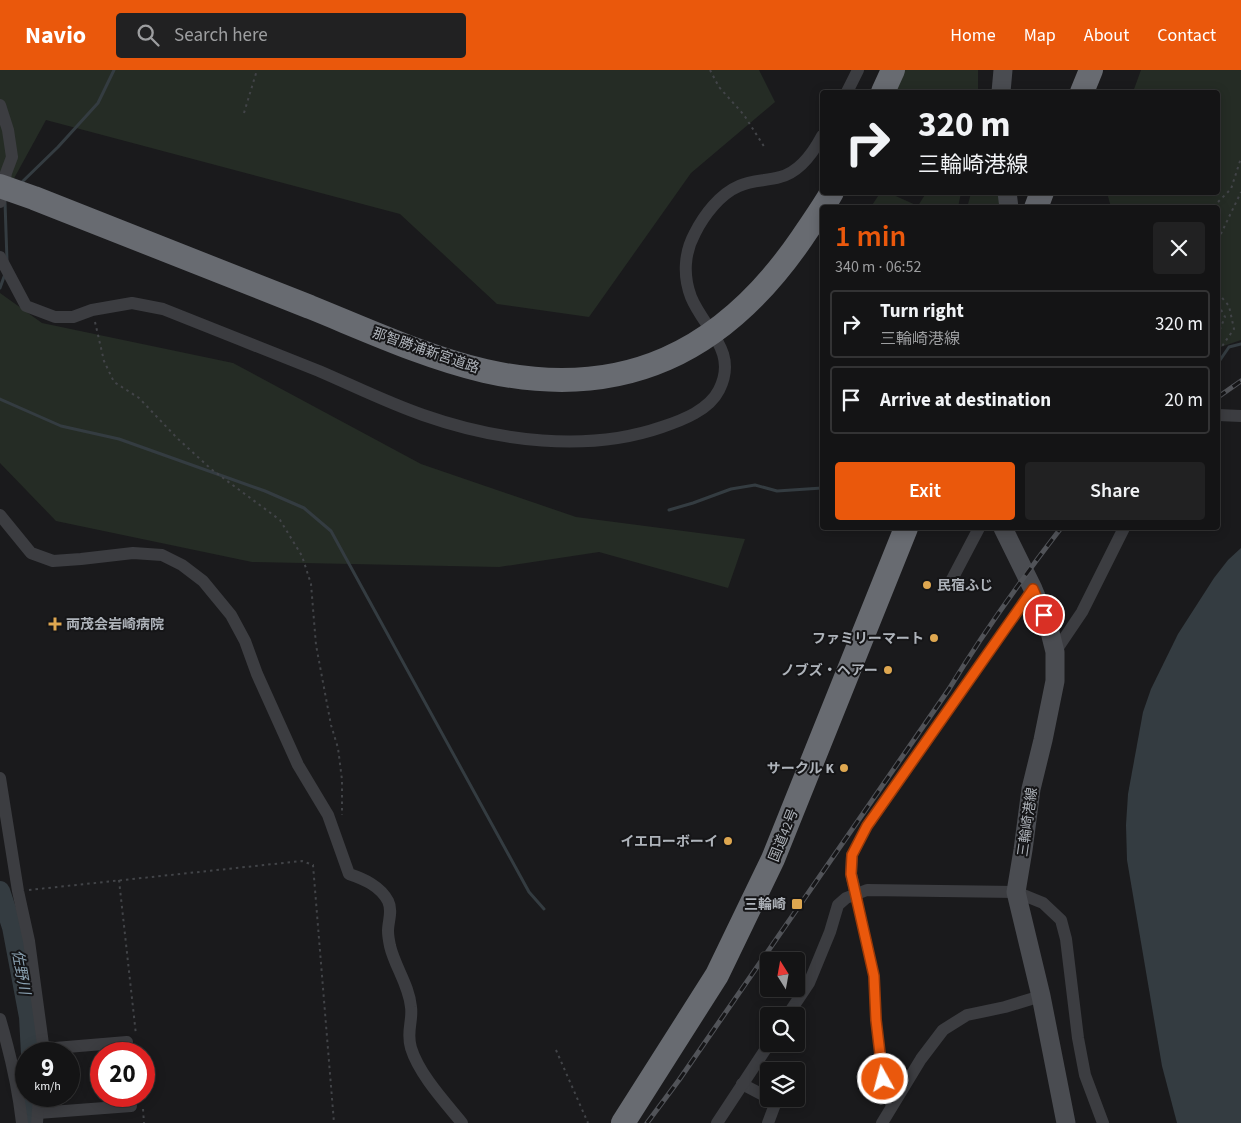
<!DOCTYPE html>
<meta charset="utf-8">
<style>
body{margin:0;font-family:"Source Sans 3","Noto Sans JP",sans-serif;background:#212122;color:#f1f3f6;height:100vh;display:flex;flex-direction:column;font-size:19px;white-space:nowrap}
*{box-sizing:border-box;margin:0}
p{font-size:16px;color:#9d9ea0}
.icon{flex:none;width:28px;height:28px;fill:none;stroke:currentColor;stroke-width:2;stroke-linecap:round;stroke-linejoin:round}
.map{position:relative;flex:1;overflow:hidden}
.drawer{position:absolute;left:820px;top:135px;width:400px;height:325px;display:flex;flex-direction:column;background:#141415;border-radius:5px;box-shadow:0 2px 12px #0003,0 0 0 1px #333334}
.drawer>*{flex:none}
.guide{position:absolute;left:820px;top:20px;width:400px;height:105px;border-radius:5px;box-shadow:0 2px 12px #0003,0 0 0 1px #333334;background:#141415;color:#f1f3f6;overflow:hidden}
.needle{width:32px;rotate:349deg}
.fabs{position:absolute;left:760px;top:882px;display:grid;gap:10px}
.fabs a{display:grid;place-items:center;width:45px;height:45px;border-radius:5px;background:#141415;box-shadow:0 2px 12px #0003,0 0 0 1px #333334;font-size:25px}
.speed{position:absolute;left:15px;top:972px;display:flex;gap:10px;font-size:25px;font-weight:700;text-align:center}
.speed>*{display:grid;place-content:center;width:65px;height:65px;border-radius:50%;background:#141415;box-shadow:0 2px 12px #0003,0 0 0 1px #333334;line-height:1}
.speed small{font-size:12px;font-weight:400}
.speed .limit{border:8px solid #d22;background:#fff;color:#111}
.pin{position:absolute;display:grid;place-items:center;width:42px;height:42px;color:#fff;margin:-21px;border:2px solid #fff;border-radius:50%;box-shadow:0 1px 5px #0007}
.me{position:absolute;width:55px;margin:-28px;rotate:353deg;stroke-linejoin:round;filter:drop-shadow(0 0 4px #0008)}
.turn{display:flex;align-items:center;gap:18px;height:105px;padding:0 15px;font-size:22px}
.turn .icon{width:65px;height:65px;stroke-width:2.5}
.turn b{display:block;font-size:35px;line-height:42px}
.round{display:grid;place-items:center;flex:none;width:52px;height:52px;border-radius:5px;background:#212122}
.head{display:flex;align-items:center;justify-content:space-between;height:85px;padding:0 15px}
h1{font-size:30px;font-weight:600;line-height:38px;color:#ea580c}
.primary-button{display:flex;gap:10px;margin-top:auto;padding:10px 15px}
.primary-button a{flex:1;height:58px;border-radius:5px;background:#ea580c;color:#fff;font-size:20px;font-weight:600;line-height:58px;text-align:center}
.primary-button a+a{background:#212122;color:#f1f3f6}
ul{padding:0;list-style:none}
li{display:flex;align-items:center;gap:15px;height:68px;margin:0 10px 8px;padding:0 5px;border:2px solid #333334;border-radius:5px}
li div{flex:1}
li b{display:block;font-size:19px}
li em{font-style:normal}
header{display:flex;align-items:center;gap:30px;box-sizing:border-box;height:70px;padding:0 25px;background:#ea580c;color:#fff}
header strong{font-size:24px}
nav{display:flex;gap:28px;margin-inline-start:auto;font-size:18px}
.search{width:350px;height:45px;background:#212122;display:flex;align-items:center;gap:12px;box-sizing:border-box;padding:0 18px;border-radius:5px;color:#9d9ea0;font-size:19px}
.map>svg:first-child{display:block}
.green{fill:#252c25}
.water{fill:#343c41}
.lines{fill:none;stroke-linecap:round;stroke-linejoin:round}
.stream{stroke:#343c41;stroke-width:3}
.river{stroke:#343c41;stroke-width:20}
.path{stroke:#424448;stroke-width:2;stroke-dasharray:2.5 4;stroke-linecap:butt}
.lane{stroke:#3c3d41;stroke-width:6}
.street{stroke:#3c3d41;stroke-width:12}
.secondary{stroke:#4a4c51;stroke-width:19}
.highway{stroke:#686b71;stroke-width:24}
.rail-casing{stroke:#515358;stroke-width:5}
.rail{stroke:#151517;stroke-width:3;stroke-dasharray:9;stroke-linecap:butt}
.route-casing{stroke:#983908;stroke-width:12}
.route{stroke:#ea580c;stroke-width:9}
.poi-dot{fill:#dea750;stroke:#151517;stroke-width:2}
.labels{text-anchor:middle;stroke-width:4;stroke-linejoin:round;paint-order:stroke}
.street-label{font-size:14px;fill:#aeb3ba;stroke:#151517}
.poi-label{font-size:14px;font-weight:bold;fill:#aeb3ba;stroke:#151517;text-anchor:end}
.water-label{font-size:15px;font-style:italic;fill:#8aa1b1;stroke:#151517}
</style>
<header>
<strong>Navio</strong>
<div class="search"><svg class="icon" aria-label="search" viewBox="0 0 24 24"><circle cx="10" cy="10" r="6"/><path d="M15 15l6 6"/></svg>Search here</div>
<nav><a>Home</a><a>Map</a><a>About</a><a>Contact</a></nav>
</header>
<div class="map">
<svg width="1241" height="1053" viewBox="0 0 1241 1053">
<rect width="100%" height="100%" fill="#1a1a1c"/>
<g class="green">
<polygon points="0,0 759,0 775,32 691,103 589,247 497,234 400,144 46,50 0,134"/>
<polygon points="902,0 978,0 978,22 892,22"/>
<polygon points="1141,0 1241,0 1241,270 1218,278 1218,138 1111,137 1107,123 1218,122 1218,22 1133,22"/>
<polygon points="880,123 889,123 918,136 926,123 961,123 958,137 871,137"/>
<polygon points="971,123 999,123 1001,137 967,138"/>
<polygon points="0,223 42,253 233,293 421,394 576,447 745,469 728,518 599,482 499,497 252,492 56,451 0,393"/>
</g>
<polygon class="water" points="1241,478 1241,1053 1177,1053 1162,996 1127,790 1126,755 1128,724 1143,642 1151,619 1178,564 1214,508 1228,490"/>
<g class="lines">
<g class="stream">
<polyline points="21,113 58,77 98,33 114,0"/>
<polyline points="5,132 7,191"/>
<polyline points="0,218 5,204"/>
<polyline points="1218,293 1229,277 1241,274"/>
<polyline points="0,329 61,356 119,369 265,421 304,438 331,461 529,822 544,839"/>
<polyline points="669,440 693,433 731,419 755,415 777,421 822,418"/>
</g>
<g class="river">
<polyline points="0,821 12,857 29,947 31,984"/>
<polyline points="29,1053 30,1026"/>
</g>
<g class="path">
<polyline points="710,0 719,17 744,45 765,78"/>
<polyline points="244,43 257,0"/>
<polyline points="1216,138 1217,133 1231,119 1241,88"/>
<polyline points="1218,170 1241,122"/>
<polyline points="1218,223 1229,236 1234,259 1218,282"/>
<polyline points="1218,234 1225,247 1218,264"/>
<polyline points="95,252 104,291 114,312 139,328 177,368 211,399 280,450 302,486 311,514 316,575 331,655 338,678 342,710 342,745"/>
<polyline points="119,810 136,965"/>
<polyline points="29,820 302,791 313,795 334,1053"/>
<polyline points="556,980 588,1053"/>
<polyline points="143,1039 144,1053"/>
</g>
<g class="lane">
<polyline points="852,785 867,756 1031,522"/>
<polyline points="856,824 874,906 875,950 885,1029 891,1038"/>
</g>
<g class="street">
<polyline points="847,22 858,0"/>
<polyline points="0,35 8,60 12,87 6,103 0,132"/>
<path d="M0,187L26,236L55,247H73L92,240L132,233L163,239C215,260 267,280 319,301C354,316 388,333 423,345C497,371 587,383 662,357C683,350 709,340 719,320C739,281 704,259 691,227C683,206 684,183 695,163C704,145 720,124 739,116C752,110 766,111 780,107C800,102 813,83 822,66"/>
<polyline points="1218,345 1241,346"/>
<path d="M0,445L31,483L53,491L81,489L133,483L162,485L182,495L203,511L231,545L245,571L257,604L298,695L328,745L349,804C364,809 380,816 388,831C393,841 388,851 388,861C388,865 389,871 390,876C395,897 409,915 411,937C413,951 406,962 411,978C419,1004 444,1031 462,1053"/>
<polyline points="949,515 979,458"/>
<polyline points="1055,582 1082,542 1124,458"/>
<polyline points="0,708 18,821 29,871 43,974 43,984"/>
<polyline points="852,785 851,804 856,824"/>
<polyline points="787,946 809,913 830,862 838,835 846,828 867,820 1016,822 1043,833 1061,850 1066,869 1078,968 1085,1005 1103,1053"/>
<path d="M0,949C10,983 18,1017 22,1053"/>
<polyline points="43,979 127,972"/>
<polyline points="742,1014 769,1028"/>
<polyline points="38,1043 131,1036"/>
<polyline points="37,1053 39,1026"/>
<polyline points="717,1053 769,974"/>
<polyline points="768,1053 777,1029"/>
<polyline points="882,1053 921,989 943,960 967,945 1005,937 1041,926"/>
</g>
<g class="secondary">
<polyline points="1001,22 1003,0"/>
<polyline points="1007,122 1009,138"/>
<polyline points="1003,458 1033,519 1049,558 1055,582 1055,611 1043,670 1031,719 1023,780 1016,822 1041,926 1066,1053"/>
</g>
<g class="highway">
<polyline points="883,22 893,0"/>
<polyline points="1082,22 1091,0"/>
<path d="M0,116L34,128C126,165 218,201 310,237C367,260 425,287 485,301C623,332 724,282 802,168C812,153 823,138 832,122"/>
<polyline points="1036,138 1042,122"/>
<polyline points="623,1053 717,905 773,789 906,458"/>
</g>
<defs>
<g id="rail">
<polyline points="1218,327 1241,311"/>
<path d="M647,1053L679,1010L949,619C983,563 1021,510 1061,458"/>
</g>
</defs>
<use href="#rail" class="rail-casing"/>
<use href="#rail" class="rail"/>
</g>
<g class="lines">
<defs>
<polyline id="route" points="883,1009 876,950 874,906 851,804 852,785 867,756 1033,519 1044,545"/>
</defs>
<use href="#route" class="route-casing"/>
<use href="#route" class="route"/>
</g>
<g class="poi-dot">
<circle cx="927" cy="515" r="5"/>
<path d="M52.5 546.5h5v5h5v5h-5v5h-5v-5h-5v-5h5z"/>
<circle cx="934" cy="568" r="5"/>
<circle cx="888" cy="600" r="5"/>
<circle cx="844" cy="698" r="5"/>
<circle cx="728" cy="771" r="5"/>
<rect x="791" y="828" width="12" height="12" rx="2.5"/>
</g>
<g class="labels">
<g class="street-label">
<text transform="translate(426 280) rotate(19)" y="5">那智勝浦新宮道路</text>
<text transform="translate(1027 752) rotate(-82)" y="5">三輪崎港線</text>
<text transform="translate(783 765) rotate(-68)" y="5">国道42号</text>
</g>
<g class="poi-label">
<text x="937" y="520" text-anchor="start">民宿ふじ</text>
<text x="66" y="559" text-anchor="start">両茂会岩崎病院</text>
<text x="924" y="573">ファミリーマート</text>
<text x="878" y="605">ノブズ・ヘアー</text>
<text x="834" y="703">サークル K</text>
<text x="718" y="776">イエローボーイ</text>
<text x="786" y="839">三輪崎</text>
</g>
<g class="water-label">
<text transform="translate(21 902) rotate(80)" y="5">佐野川</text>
</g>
</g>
</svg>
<div class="fabs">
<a><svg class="needle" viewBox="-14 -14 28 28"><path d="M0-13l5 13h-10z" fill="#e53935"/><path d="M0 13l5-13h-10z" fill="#9d9ea0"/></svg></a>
<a><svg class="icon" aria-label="search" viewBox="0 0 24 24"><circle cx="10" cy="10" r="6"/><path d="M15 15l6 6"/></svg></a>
<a><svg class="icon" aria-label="layers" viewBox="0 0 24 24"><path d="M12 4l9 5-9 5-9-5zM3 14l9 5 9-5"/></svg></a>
</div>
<div class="speed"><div>9<small>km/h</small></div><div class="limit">20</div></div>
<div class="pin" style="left:1044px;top:545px;background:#d93025"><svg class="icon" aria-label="arrive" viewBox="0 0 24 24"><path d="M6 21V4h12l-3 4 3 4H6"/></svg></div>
<svg class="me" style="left:883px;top:1009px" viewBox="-20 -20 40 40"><circle r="17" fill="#ea580c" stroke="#fff" stroke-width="3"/><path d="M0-11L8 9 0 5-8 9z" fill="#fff"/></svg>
<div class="guide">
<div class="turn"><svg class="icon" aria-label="right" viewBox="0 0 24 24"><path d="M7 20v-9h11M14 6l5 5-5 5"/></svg><div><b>320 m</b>三輪崎港線</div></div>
</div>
<section class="drawer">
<div class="head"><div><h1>1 min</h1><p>340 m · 06:52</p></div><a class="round"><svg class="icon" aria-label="close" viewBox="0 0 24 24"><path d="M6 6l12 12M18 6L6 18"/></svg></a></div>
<ul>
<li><svg class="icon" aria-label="right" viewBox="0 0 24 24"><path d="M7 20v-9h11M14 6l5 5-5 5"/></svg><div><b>Turn right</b><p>三輪崎港線</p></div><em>320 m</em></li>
<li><svg class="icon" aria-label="arrive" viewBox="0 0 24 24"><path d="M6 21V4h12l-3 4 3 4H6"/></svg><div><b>Arrive at destination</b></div><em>20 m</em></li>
</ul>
<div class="primary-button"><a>Exit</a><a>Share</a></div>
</section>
</div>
